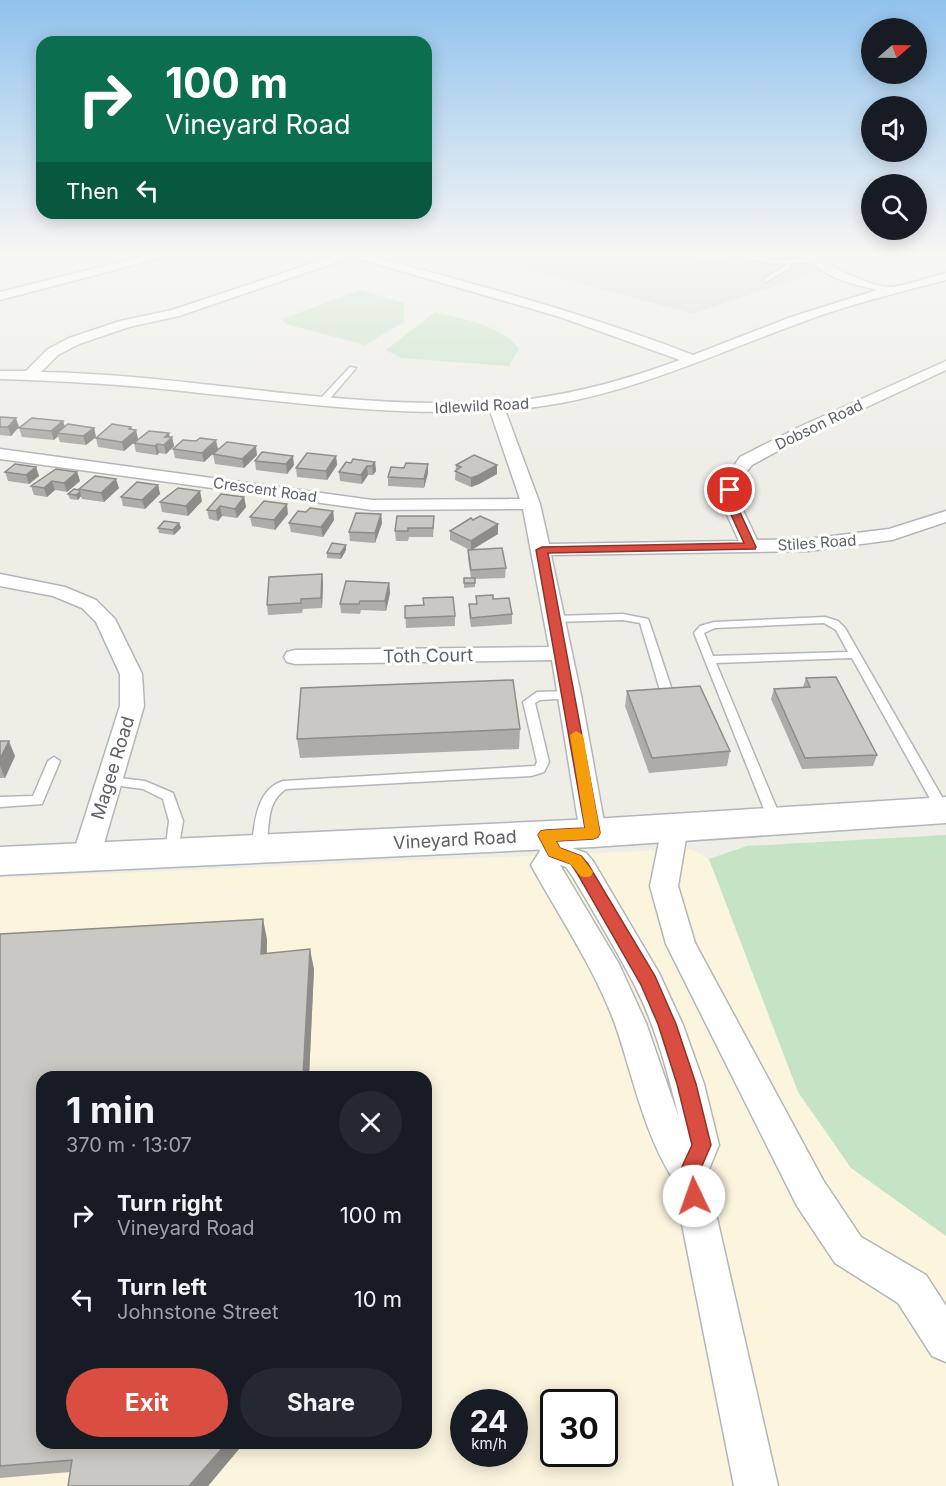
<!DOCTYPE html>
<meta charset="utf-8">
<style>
body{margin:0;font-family:Inter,sans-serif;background:#242831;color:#f1f3f6;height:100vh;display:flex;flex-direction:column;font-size:22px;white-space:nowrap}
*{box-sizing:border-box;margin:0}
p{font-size:20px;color:#9ea1a6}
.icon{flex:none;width:33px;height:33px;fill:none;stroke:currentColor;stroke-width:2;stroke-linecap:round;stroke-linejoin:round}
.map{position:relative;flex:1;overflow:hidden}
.sheet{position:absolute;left:36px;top:1071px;width:396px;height:378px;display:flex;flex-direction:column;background:#171b24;border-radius:18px;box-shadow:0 3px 15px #0003}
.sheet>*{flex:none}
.guide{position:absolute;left:36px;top:36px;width:396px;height:183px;border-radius:18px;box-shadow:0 3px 15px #0003;background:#0b6e4f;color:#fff;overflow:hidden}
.needle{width:39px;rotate:70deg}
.fabs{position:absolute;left:861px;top:18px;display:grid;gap:12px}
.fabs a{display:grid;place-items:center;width:66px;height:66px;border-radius:50%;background:#171b24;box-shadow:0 3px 15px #0003;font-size:30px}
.speed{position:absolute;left:450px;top:1389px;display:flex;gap:12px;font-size:30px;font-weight:700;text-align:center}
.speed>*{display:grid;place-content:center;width:78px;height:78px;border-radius:50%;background:#171b24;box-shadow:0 3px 15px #0003;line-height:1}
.speed small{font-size:15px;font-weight:400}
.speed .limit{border:3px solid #111;border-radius:9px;background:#fff;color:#111}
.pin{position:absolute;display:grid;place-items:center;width:51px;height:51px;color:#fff;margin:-26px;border:3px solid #fff;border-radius:50%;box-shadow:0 2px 6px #0007}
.me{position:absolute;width:66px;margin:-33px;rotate:357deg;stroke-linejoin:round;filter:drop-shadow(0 0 4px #0008)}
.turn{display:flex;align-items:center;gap:21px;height:126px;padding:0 30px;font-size:27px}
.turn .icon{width:78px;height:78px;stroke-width:2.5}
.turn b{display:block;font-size:42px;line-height:51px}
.then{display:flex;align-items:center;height:57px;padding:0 30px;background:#0003;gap:12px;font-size:22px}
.round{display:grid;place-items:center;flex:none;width:63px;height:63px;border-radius:32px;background:#242831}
.headline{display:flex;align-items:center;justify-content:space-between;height:102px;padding:0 30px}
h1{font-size:36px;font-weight:700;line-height:45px}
.button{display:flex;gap:12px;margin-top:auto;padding:12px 30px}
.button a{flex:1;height:69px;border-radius:36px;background:#da4e41;color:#fff;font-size:24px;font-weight:700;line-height:69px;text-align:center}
.button a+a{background:#242831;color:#f1f3f6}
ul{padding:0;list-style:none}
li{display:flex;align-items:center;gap:18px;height:84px;padding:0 30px}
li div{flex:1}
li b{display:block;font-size:22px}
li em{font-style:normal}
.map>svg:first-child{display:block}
.commercial{fill:#fbf5de;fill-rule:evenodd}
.education{fill:#dedcd4}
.green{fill:#c5e3c5}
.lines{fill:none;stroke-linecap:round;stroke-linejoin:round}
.lane-casing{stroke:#b3b6b9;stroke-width:3}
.street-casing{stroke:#b3b6b9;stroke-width:3}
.secondary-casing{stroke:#b2b5b9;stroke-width:3}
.lane{fill:#fff;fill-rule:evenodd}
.street{fill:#fff;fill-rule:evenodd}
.secondary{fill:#fff;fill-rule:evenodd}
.wall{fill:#aeaca7}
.shaded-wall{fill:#8d8c88}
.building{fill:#cac8c2;stroke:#8d8c88;stroke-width:1.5}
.route{fill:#da4e41;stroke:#8e332a;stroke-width:1.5}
.slow{fill:#f59e0b}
.labels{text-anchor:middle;stroke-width:6;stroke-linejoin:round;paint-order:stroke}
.far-street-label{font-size:15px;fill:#5e6165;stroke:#fff}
.street-label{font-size:18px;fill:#5e6165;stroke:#fff}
</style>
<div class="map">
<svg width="946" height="1486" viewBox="0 0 946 1486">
<rect width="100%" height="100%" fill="#eeede6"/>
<path class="commercial" d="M691,849L709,859L798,1092L946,1236V1486H0V878ZM42,1077H426V1443H42ZM464,1402H514V1454H464ZM554,1402H604V1454H554Z"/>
<polygon class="education" points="468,253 804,253 804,257 821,270 693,314"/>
<g class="green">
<polygon points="705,258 745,266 728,276 688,267"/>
<polygon points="360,290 404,303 404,322 365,345 286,324 282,319"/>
<path d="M435,312C463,320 501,324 519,349L509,366L401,358L386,350Z"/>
<polygon points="946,835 946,1236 851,1168 798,1092 709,859 747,846"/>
</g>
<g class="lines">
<defs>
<g id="lane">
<polygon points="721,253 731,253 773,260 815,259 818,261 790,263 791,267 766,282 764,279 786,265 784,263 773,264"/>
<polygon points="772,253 805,253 808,255 805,257 774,255"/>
<polygon points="350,367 356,368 326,403 320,403 320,399"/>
<polygon points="623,614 648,619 649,621 672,690 670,693 662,693 660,690 640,623 623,620 555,622 550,619 555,616"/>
<path d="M825,617L838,621L845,628L946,804V814L938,813L852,658L716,663L782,821L780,824H770L694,633L700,626L714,622ZM824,623L836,630L848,652L713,656L704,633L715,628Z"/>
<path d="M570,691L574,692L576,695L574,698L540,700L535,703L549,762L544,772L531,776L286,789C262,805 273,831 263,853H253L251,849C255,825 255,790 283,781L535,766L537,762L523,702L537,692Z"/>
<polygon points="54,757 60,761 42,804 0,807 0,797 33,796 48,761"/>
<polygon points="110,777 145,781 173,793 183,821 177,857 172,858 167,857 165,853 169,821 163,799 143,789 106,784 104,781 106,778"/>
</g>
<g id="street">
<polygon points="156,253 174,253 172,255 0,300 0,292"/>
<path d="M343,253H359C472,283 584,313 693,355L791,317L877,290C853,284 817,277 806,253H816C824,266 876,288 891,287C909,285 929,277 946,273V280C896,293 846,305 797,324C702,359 608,404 505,410L540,504L549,544L739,541L723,506L721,490L727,476L740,457L799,427L946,361V370L811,433L752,465L743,476L739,490L741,506L757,540L808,539L889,529L946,511V522L892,540L808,551L551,555L581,695L606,833L602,840L593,843L584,840L580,833L552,660L295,664L287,662L284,657L287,652L295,650L549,647L523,509L372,510L0,459V449L372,500L520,499L490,411C393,416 296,403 200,393C133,385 67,381 0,379V371H26L48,349L69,338L120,321L172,310ZM352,257L560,317L680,360C631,378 582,392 531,399C497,404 461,403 427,403C298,401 170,374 41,372L58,355L79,344L129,327L179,316Z"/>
<polygon points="0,574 65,587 96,600 115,619 142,674 144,706 100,857 96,864 86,867 76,864 72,857 120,706 120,674 96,622 82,608 53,596 0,586"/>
<polygon points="675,817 684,820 688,827 678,886 695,943 823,1180 861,1237 926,1275 946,1306 946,1362 932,1356 898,1303 835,1263 797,1206 666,944 650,886 662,827 666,820"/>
<path d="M548,830L557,833L564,845L586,853L593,861L659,973L683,1025L704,1084L719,1145L707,1174L778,1486H734L673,1179C643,1131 633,1076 615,1024C594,967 560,918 531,865L540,851L535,840L539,833ZM560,865L566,867L573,877C594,913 616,949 635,986C656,1027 668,1074 679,1118L646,1023L619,964Z"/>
</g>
<polygon id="secondary" points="946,797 946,823 593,847 0,875 0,847 593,819"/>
</defs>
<use href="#lane" class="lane-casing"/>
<use href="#street" class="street-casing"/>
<use href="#secondary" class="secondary-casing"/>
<use href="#lane" class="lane"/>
<use href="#street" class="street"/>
<use href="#secondary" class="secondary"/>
</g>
<g class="wall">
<polygon points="0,417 19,427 11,436 0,435"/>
<polygon points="63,421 65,427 94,428 96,437 86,445 60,442 58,436 54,440 22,437 19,428"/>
<polygon points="132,430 136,430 138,439 124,451 98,447 96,438"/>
<polygon points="170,437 172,437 174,446 166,454 159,453 157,455 136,452 134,443"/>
<polygon points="196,441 218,449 204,462 175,458 173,449"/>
<polygon points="213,454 257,455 244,468 215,464"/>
<polygon points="336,456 337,465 327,480 297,477 296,468"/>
<polygon points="255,461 294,465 287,474 256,470"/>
<polygon points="375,462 376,471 373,475 368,475 362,484 340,481 339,472 351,463"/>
<polygon points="428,464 428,473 424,488 388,486 388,477 404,468"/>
<polygon points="456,465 497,474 479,484 471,487 455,480"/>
<polygon points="36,467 39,476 29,484 8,481 5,472"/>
<polygon points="77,472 80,481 67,492 55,490 47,497 34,495 31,486"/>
<polygon points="158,485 160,494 145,509 123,506 121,497"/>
<polygon points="119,488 104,502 82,499 81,496 78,500 70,499 68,494 79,489"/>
<polygon points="244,497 246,507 237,518 222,516 218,521 209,519 207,510"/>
<polygon points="202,501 188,516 162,512 160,502"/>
<polygon points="333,511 334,520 323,537 291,532 289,523 306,512"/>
<polygon points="288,514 275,530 252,526 250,517"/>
<polygon points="381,514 382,523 375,543 350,541 349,532"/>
<polygon points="397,516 434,525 433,537 409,537 408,541 396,541 395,531"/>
<polygon points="473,520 498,524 498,534 472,550 506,568 505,578 475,579 475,587 464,588 464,578 471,578 468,559 468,550 470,550 450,540 450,531"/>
<polygon points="179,523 181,528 174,535 159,533 158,528"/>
<polygon points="346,550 341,559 327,558 327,553"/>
<polygon points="322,574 323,584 322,608 303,609 302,613 268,615 267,605"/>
<polygon points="389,583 390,593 386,611 361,610 360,614 341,613 340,604"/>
<polygon points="476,596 493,599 512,614 512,624 471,627 469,614 469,604 476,604"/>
<polygon points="424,605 455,616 455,626 406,628 405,606"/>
<polygon points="806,678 877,755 873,766 802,769 771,699 774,689 803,687"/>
<polygon points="627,691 730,751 727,766 649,773 625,706"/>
<polygon points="520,729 519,749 300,758 297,739"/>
<polygon points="0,741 15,756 5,778 0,778"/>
<polygon points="0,934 267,939 267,954 314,969 309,1077 42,1077 244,1443 208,1486 68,1486 70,1472 0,1478"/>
</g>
<g class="shaded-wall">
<polygon points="16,418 19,427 11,436 8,427"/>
<polygon points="63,421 66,430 57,433 58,436 54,440 51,431"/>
<polygon points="131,427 133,433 136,430 138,439 124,451 122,442 129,429"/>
<polygon points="94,428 96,437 86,445 83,436"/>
<polygon points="169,433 170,439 172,437 174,446 166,454 164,445 165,437"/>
<polygon points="216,440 218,449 204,462 202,453"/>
<polygon points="157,444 159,453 157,455 155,446"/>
<polygon points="256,446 257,455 244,468 242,459"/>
<polygon points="293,456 294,465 287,474 286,464"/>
<polygon points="336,456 337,465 327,480 326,471"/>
<polygon points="375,462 376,471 373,475 372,466"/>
<polygon points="428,464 428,473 424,488 424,479"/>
<polygon points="497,465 497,474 479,484 471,487 471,478"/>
<polygon points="367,466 368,475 362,484 361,475"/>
<polygon points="36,467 39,476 29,484 26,475"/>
<polygon points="77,472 80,481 67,492 64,483"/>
<polygon points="116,479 119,488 104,502 101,493"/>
<polygon points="52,481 55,490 47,497 44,488"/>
<polygon points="158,485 160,494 145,509 142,500"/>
<polygon points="200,491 202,501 188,516 186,506"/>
<polygon points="80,492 81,496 78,500 76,495"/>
<polygon points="244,497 246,507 237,518 235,509"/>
<polygon points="287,504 288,514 275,530 274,520"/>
<polygon points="220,506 222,516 218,521 216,511"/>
<polygon points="333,511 334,520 323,537 321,527"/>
<polygon points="381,514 382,523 375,543 375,533"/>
<polygon points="179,523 181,528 174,535 173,530"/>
<polygon points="498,524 498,534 471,550 471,541"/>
<polygon points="346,545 346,550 341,559 340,554"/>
<polygon points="322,574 323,584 322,608 321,598"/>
<polygon points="389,583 390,593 386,611 385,601"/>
<polygon points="9,741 15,756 5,778 0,766 0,759"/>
<polygon points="263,919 267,939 266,974 261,954"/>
<polygon points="310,949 314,969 309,1077 303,1077"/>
<polygon points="227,1443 244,1443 208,1486 189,1486"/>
</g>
<g class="building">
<polygon points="0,417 16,418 8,427 0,427"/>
<polygon points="32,418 63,421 51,431 19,428"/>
<polygon points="68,424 94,428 83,436 57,433"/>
<polygon points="112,424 131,427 129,429 136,430 122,442 96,438"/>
<polygon points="149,431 169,433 165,437 172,437 164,445 157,444 155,446 134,443"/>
<polygon points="200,438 216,440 202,453 173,449 183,440 196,441"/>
<polygon points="227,442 256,446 242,459 213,454"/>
<polygon points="262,452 293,456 286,464 255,461"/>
<polygon points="307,453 336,456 326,471 296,468"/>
<polygon points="474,455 497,465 479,475 471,478 455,471 461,467 456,465"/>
<polygon points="353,459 375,462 372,466 367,466 361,475 339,472 346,462 351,463"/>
<polygon points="406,463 428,464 424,479 388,477 391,467 404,468"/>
<polygon points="15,464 36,467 26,475 5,472"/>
<polygon points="56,469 77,472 64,483 52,481 44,488 31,486"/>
<polygon points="95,476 116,479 101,493 79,489"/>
<polygon points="137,482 158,485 142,500 121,497"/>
<polygon points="178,488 200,491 186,506 160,502"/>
<polygon points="74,489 79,490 80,492 76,495 68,494"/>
<polygon points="221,494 244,497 235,509 220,506 216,511 207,510"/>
<polygon points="264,501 287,504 274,520 250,517"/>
<polygon points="310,508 333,511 321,527 289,523 298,511 306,512"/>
<polygon points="356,513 381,514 375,533 349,532"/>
<polygon points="397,516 434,516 433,528 408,528 408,531 395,531"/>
<polygon points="480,516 498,524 471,541 450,531 471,518 473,520"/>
<polygon points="164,521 179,523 173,530 158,528"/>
<polygon points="332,543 346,545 340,554 327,553"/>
<polygon points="502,548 506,568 471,570 468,550"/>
<polygon points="322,574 321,598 301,599 301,603 267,605 269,577"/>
<rect x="464" y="578" width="11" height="5"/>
<polygon points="346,581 389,583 385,601 360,601 359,604 340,604"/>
<polygon points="493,595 493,599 509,598 512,614 471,618 469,604 477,604 476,596"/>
<polygon points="453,597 455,616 405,618 405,606 424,605 423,598"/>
<polygon points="836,677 877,755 805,758 774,689 810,687 806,678"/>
<polygon points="513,680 520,729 297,739 301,688"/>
<polygon points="700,686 730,751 652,758 627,691"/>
<polygon points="0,741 9,741 0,759"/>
<polygon points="263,919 261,954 310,949 303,1077 42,1077 42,1443 227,1443 189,1486 68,1486 72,1460 0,1466 0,934"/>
</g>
<linearGradient id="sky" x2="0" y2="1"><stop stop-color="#90c2ee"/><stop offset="0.55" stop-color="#f7f7f4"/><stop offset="1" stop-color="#f7f7f4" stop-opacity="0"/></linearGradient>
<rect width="946" height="461" fill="url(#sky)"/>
<polygon class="route" points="730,487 735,490 737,506 756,547 755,549 548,553 600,833 598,837 593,839 556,841 560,848 581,856 588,864 655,976 676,1024 696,1084 711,1145 699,1173 704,1196 701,1203 694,1206 687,1203 679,1173 692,1145 677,1084 658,1024 641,985 577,873 571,864 549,856 538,835 541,831 546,830 585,828 536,550 542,547 744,543 727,506 726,490"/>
<path class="slow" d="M576,731L583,735L600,833L598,837L593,839L556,841L560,848L581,856L593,872L591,876C577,881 578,868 568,863C562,860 555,858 549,856L538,835L541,831L546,830L585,828L570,735Z"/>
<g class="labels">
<g class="far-street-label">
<text transform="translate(482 406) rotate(-3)" y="5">Idlewild Road</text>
<text transform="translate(819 425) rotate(-26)" y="5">Dobson Road</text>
<text transform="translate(265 490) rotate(8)" y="5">Crescent Road</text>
<text transform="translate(817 543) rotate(-4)" y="5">Stiles Road</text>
</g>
<g class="street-label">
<text transform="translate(428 656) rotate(-1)" y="6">Toth Court</text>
<text transform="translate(113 768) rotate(-73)" y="6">Magee Road</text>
<text transform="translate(455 840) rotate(-3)" y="6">Vineyard Road</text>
</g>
</g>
</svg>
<div class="fabs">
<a><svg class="needle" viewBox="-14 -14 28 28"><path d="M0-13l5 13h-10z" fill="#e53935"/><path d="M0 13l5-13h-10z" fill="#9ea1a6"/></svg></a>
<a><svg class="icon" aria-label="sound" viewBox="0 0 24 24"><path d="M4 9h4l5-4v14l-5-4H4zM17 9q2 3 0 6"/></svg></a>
<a><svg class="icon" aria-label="search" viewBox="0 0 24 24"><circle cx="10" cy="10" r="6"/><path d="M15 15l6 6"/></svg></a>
</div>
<div class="speed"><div>24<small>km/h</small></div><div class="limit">30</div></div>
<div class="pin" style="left:730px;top:490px;background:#d93025"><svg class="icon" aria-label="arrive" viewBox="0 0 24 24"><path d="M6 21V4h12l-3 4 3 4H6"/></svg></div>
<svg class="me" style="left:694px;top:1196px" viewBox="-20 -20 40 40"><circle r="19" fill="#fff"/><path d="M0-13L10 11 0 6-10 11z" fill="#da4e41"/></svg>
<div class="guide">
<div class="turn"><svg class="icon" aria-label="right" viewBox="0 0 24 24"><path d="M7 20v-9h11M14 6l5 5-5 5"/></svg><div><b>100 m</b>Vineyard Road</div></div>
<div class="then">Then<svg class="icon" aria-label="left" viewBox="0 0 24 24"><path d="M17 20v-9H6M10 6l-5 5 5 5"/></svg></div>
</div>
<section class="sheet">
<div class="headline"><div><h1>1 min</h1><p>370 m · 13:07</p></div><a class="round"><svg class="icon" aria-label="close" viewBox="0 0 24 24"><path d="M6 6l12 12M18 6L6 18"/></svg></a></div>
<ul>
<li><svg class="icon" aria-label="right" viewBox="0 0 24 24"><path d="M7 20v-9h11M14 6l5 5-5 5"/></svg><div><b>Turn right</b><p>Vineyard Road</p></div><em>100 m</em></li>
<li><svg class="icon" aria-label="left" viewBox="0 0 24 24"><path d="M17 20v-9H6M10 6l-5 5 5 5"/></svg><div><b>Turn left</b><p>Johnstone Street</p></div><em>10 m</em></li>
</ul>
<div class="button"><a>Exit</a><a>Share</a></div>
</section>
</div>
